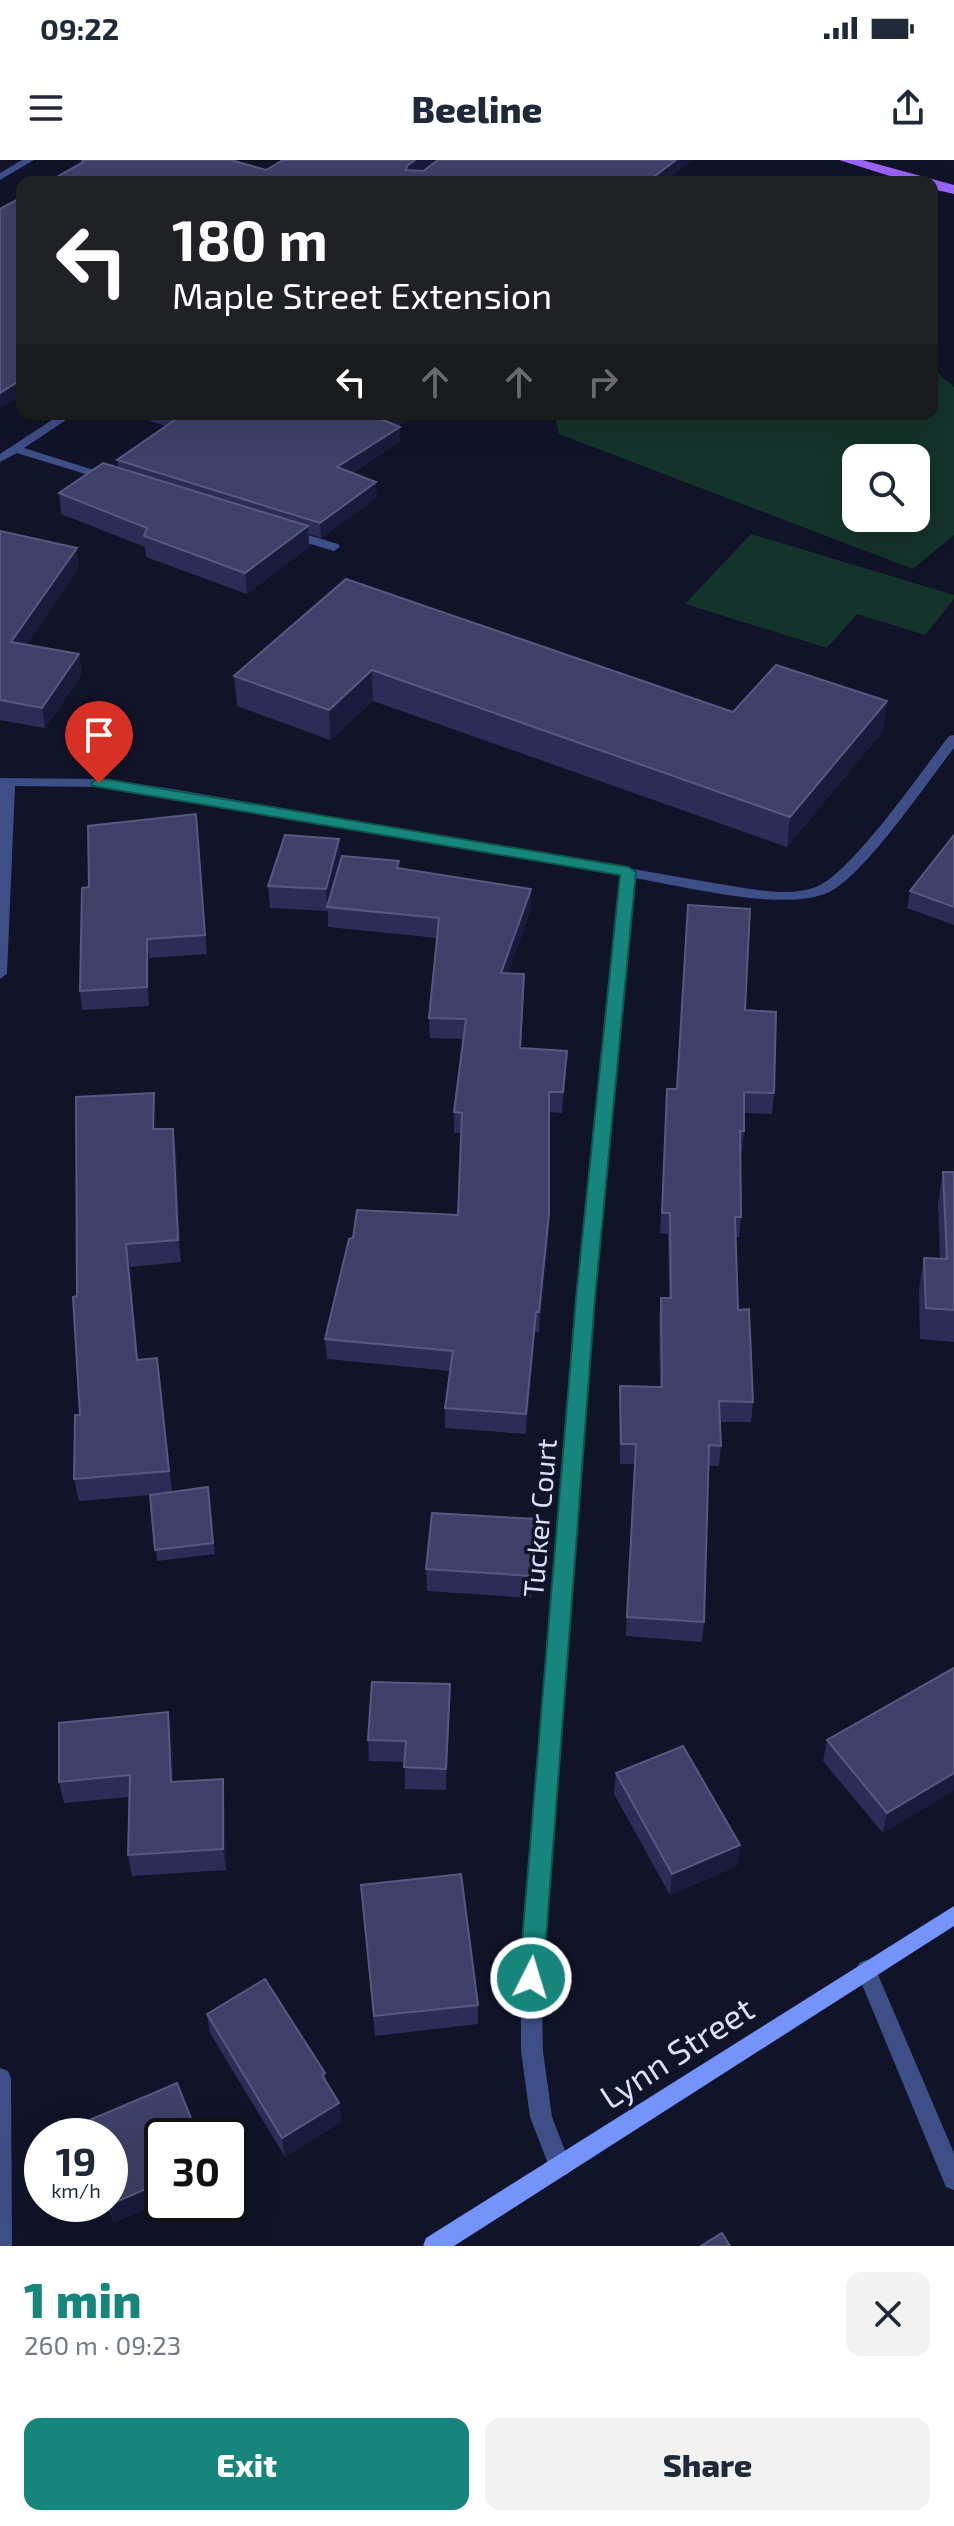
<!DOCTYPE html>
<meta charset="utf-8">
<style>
body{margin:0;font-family:"Exo 2",sans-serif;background:#f2f2f3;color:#1f2937;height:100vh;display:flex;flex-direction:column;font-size:30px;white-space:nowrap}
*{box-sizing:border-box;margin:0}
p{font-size:26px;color:#747a83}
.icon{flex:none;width:44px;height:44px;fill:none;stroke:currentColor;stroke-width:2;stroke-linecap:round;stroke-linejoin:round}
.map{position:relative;height:2086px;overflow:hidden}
.drawer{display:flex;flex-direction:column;background:#fff;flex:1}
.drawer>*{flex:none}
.hud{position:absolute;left:16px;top:16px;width:922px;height:244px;border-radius:16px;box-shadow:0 8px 32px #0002;background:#202124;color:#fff;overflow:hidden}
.controls{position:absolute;left:842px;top:284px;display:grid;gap:16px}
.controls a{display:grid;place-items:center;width:88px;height:88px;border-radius:16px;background:#fff;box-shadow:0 8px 32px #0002;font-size:40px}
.speed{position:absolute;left:24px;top:1958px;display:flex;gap:16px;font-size:40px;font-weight:700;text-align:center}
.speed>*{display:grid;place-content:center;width:104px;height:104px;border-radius:50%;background:#fff;box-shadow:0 8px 32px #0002;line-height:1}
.speed small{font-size:20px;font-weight:400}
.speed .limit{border:4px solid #111;border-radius:12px;background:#fff;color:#111}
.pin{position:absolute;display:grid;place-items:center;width:68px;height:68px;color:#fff;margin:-82px -34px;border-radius:50% 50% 50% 0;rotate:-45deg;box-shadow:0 0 8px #0007}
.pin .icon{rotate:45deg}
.me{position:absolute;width:88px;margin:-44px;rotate:5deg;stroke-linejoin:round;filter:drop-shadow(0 0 6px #0008)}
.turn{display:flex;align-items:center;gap:28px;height:168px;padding:0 24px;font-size:36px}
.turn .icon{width:104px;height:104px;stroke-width:2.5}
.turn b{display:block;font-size:56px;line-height:68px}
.lanes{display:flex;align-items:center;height:76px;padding:0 24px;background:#0003;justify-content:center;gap:40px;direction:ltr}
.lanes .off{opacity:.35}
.round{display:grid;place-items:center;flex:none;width:84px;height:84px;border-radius:16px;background:#f2f2f3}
.head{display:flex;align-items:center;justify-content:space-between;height:136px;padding:0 24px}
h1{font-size:48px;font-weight:800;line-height:60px;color:#16867d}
.action{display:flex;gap:16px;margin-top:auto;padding:16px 24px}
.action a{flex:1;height:92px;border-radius:16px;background:#16867d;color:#fff;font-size:32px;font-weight:800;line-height:92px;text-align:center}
.action a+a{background:#f2f2f3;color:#1f2937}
.status{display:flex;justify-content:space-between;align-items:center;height:56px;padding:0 40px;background:#fff;direction:ltr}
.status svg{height:22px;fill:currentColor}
header{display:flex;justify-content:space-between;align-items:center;height:104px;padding:0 24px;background:#fff;font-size:36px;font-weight:800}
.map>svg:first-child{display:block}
.green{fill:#14332a;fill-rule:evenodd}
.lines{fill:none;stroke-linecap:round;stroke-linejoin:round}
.minor{fill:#3e4e86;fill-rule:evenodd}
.secondary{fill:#7494fb;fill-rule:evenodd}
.primary{fill:#9b64fb;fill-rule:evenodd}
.wall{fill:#2b2d56}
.shaded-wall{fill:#191b3c}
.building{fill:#3e4068;stroke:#56597f;stroke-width:2}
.route{fill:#16867d;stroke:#0e5751;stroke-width:2}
.labels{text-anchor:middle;stroke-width:7;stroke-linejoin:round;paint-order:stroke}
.street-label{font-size:28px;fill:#dadffe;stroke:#111329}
.near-street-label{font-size:34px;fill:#dadffe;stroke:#111329}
</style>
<div class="status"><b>09:22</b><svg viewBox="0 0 49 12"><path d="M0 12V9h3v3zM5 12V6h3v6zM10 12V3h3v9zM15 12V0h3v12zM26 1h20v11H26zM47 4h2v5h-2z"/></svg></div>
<header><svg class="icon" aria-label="menu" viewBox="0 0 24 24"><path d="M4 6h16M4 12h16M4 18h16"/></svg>Beeline<svg class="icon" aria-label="share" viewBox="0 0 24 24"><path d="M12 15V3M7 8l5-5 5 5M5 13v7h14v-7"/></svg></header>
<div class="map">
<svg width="954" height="2086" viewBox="0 0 954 2086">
<rect width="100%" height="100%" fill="#111329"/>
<g class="green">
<path d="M932,208L954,227V375L913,409L559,274L555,256L932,254ZM856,298H916V358H856Z"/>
<polygon points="751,374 954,435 954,439 925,475 857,454 827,488 685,444"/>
</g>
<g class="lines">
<g class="minor">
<polygon points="22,0 34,0 0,20 0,13"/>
<polygon points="61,254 75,254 24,288 113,316 113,320 105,320 17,293 0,302 0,294"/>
<polygon points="288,369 338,384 340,387 334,391 284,376 284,370"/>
<path d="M954,575V588C927,622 865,715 829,732C786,753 683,726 634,718L594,1138L541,1818L543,1891L552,1957L571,2006L568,2014L560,2017L552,2014L530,1957L521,1891V1818L578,1138L621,715L167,636L99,627L15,626L7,814L0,819V618L99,619L167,628L719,724C749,728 787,738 816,727C851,714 923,609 949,576Z"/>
<polygon points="866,1800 873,1803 954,1993 954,2030 946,2027 856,1810 859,1803"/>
<polygon points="0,1908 8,1911 11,1918 12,2086 0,2086"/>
</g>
<polygon class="secondary" points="954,1746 954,1766 454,2086 423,2086 426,2078"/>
<polygon class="primary" points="839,0 862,0 954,25 954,34 932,29 932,22 909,22"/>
</g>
<g class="wall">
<polygon points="145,254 414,254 397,266 400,267 400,281 352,313 377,337 321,378 309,374 309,387 247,434 146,397 145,387 61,354 59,333 118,308 117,300 165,266 145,259"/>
<polygon points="0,371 79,408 26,485 79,494 82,514 45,568 0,560"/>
<polygon points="346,419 733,552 887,541 883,571 787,687 373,541 330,580 237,546 234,516"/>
<polygon points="196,654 207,794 149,798 149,846 82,850 80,831 89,727"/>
<polygon points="954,675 954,765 907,748 910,731"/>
<polygon points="339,679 340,700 399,709 531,749 508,813 524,834 521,888 567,891 562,953 549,952 549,1074 539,1172 535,1172 526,1274 445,1268 445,1248 450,1211 327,1199 325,1179 353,1078 458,1055 461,973 454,973 454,952 463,879 430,878 429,858 437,778 328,767 328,751 270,748 268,726"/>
<polygon points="745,850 774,933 772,954 744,953 744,971 742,991 740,991 741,1057 739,1077 736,1077 738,1150 753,1242 751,1262 720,1262 721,1286 719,1306 709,1306 704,1462 702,1482 626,1476 634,1304 620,1304 619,1246 620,1226 660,1227 659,1158 661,1138 669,1138 668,1074 660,1073 667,929 677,929"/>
<polygon points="156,956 156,969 173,969 176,991 181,1102 130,1107 138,1200 160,1221 172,1332 208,1327 215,1394 157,1401 150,1335 79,1341 74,1319 80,1255 77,1136"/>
<polygon points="943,1012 954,1012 954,1182 920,1179 919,1129 924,1098 940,1099 938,1043"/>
<polygon points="535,1381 531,1438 427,1431 426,1409"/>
<polygon points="954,1508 883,1673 823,1601 827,1580"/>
<polygon points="450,1524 450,1546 446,1630 405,1629 405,1602 369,1601 368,1580"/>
<polygon points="172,1574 173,1622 225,1640 226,1710 132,1716 128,1695 130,1637 64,1643 59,1622"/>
<polygon points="616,1613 740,1685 737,1706 670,1735 614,1634"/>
<polygon points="361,1725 478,1845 478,1864 375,1876"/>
<polygon points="207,1854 325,1913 326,1922 339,1943 341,1962 285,1997 210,1873"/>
<polygon points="177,1923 114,2063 107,2044 110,2044 110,1976 83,1976 80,1964"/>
</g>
<g class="shaded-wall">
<polygon points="415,0 435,0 407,20 407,6"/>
<polygon points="676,0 693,0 664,22 647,22"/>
<polygon points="22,219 22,235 0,249 0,233"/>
<polygon points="392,254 414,254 383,275 383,260"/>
<polygon points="400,267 400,281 337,322 337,307"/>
<polygon points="376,322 377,337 321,378 320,363"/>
<polygon points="308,366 309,387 247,434 245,413"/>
<polygon points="77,388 79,408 14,503 11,482"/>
<polygon points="79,494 82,514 45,568 42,548"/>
<polygon points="372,510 373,541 330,580 329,550"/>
<polygon points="887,541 883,571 787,687 790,657"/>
<polygon points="339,679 341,702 327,747 326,729"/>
<polygon points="531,729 531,749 501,833 501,813"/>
<polygon points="147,779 149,798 149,846 147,827"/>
<polygon points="567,891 566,912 562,953 563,932"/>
<polygon points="154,933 156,956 156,992 153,969"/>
<polygon points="173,969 176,991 181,1102 178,1080"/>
<polygon points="549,1053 549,1074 539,1172 539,1152"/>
<polygon points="126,1084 130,1107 140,1223 137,1200"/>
<polygon points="536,1152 535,1172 526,1274 526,1254"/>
<polygon points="157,1198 160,1221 172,1333 169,1311"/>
<polygon points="450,1524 450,1546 446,1630 446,1609"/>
<polygon points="168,1552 172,1574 174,1643 171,1622"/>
<polygon points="954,1613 954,1631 883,1673 887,1653"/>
<polygon points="223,1619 225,1640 226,1710 223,1689"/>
<polygon points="740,1685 737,1706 670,1735 672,1714"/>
<polygon points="339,1943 341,1962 285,1997 282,1978"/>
<polygon points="162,2022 162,2043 114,2063 109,2045"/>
</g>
<g class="building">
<polygon points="82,0 231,0 266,10 283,0 415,0 407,6 406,10 423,11 438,0 676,0 647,22 48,22 83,2"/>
<polygon points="22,37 22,219 0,233 0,49"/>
<polygon points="170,254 392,254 383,260 400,267 337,307 376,322 320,363 117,300 179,257"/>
<polygon points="103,303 308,366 245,413 144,376 147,368 59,333"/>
<polygon points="0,371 77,388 11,482 79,494 42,548 0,540"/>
<polygon points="346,419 733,552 776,505 887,541 790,657 372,510 329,550 234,516"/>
<polygon points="196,654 205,775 147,779 147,827 80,831 82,728 89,727 88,666"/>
<polygon points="285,675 339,679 326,729 268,726"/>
<polygon points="954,675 954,747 910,731"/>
<polygon points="342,696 399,701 397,708 531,729 501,813 524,814 520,888 567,891 563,932 549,932 549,1053 539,1152 536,1152 526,1254 445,1248 453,1191 325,1179 349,1079 353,1078 357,1050 458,1055 462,953 454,952 466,859 429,858 439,758 327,747"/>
<polygon points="688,745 750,749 745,850 776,852 774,933 744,932 744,971 740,971 741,1057 735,1057 738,1150 749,1149 753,1242 719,1241 721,1286 709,1285 704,1462 627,1457 636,1284 621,1284 620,1226 662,1227 661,1138 671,1138 670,1053 662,1053 667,929 677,929"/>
<polygon points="154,933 153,969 173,969 178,1080 126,1084 137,1200 157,1198 169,1311 74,1319 75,1255 80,1255 73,1137 77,1136 76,937"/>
<polygon points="943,1012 954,1012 954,1150 926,1148 924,1098 947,1099"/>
<polygon points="208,1327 213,1383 155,1390 150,1335"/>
<polygon points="432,1353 536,1359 532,1416 426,1409"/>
<polygon points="954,1508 954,1613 887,1653 827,1580"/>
<polygon points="372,1522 450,1524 446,1609 404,1607 406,1581 368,1580"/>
<polygon points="168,1552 171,1622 223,1619 223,1689 128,1695 130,1615 59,1622 59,1563"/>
<polygon points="683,1586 740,1685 672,1714 616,1613"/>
<polygon points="461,1714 478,1845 374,1856 361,1725"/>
<polygon points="265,1819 325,1913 322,1915 339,1943 282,1978 207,1854"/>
<polygon points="177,1923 198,1976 162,1976 162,2022 109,2045 110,1976 84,1976 80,1964"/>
<polygon points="722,2073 730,2086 701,2086"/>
</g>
<polygon class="route" points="99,618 628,707 636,712 595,1138 543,1818 539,1826 531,1829 523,1826 519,1818 576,1138 620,715 93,626 91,623"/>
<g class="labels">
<g class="street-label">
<text transform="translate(540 1358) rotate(-85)" y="10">Tucker Court</text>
</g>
<g class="near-street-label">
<text transform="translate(677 1893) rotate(-33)" y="12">Lynn Street</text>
</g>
</g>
</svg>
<div class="controls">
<a><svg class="icon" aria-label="search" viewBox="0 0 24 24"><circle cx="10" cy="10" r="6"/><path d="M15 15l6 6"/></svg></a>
</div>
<div class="speed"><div>19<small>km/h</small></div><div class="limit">30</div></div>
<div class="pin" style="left:99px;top:623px;background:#d93025"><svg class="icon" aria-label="arrive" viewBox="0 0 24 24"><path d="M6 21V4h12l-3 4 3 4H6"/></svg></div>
<svg class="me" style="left:531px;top:1818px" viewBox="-20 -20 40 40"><circle r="17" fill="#16867d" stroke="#fff" stroke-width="3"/><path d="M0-11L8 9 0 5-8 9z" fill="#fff"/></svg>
<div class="hud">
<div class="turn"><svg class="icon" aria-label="left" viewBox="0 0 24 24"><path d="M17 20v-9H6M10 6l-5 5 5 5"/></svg><div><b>180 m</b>Maple Street Extension</div></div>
<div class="lanes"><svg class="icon" aria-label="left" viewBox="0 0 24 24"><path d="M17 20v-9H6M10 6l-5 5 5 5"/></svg><svg class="icon off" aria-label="ahead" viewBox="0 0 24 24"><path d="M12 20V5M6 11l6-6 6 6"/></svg><svg class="icon off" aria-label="ahead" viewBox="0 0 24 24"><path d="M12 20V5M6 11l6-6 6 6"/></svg><svg class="icon off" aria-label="right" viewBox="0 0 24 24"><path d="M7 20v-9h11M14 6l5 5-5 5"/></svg></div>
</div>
</div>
<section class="drawer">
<div class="head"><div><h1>1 min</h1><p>260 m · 09:23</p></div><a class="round"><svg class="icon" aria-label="close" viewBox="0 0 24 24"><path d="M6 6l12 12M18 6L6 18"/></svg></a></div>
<div class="action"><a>Exit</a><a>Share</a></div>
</section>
